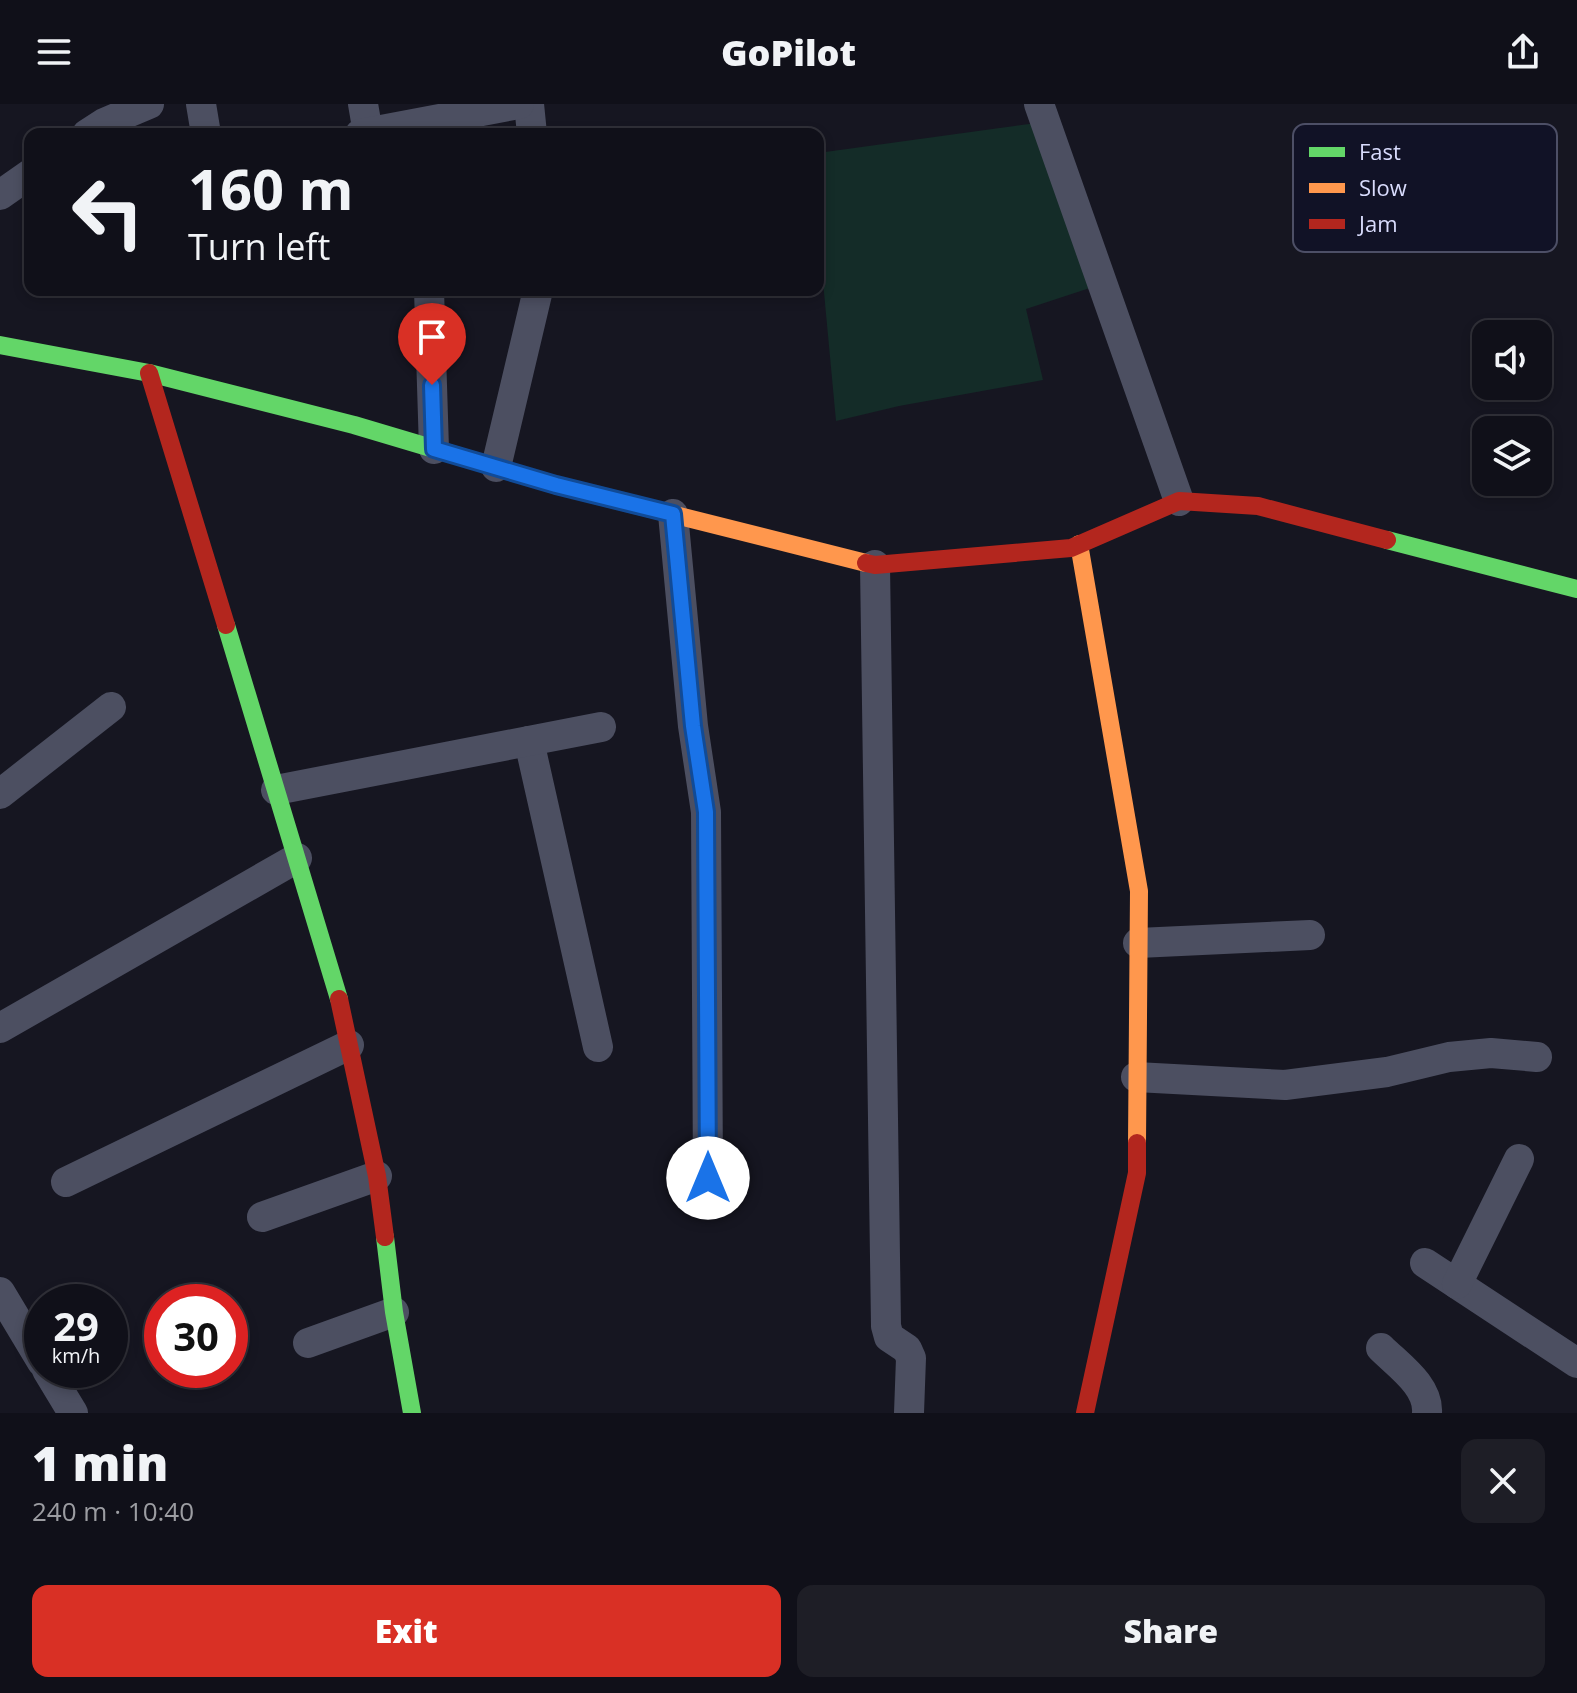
<!DOCTYPE html>
<meta charset="utf-8">
<style>
body{margin:0;font-family:"Open Sans",sans-serif;background:#1e1e26;color:#f1f3f6;height:100vh;display:flex;flex-direction:column;font-size:30px;white-space:nowrap}
*{box-sizing:border-box;margin:0}
p{font-size:26px;color:#9c9da2}
.icon{flex:none;width:44px;height:44px;fill:none;stroke:currentColor;stroke-width:2;stroke-linecap:round;stroke-linejoin:round}
.map{position:relative;height:1309px;overflow:hidden}
.panel{display:flex;flex-direction:column;background:#101019;flex:1}
.panel>*{flex:none}
.hud{position:absolute;left:24px;top:24px;width:800px;height:168px;border-radius:16px;box-shadow:0 4px 12px #0003,0 0 0 2px #303038;background:#101019;color:#f1f3f6;overflow:hidden}
.fabs{position:absolute;left:1472px;top:216px;display:grid;gap:16px}
.fabs a{display:grid;place-items:center;width:80px;height:80px;border-radius:16px;background:#101019;box-shadow:0 4px 12px #0003,0 0 0 2px #303038;font-size:40px}
.speed{position:absolute;left:24px;top:1180px;display:flex;gap:16px;font-size:40px;font-weight:700;text-align:center}
.speed>*{display:grid;place-content:center;width:104px;height:104px;border-radius:50%;background:#101019;box-shadow:0 4px 12px #0003,0 0 0 2px #303038;line-height:1}
.speed small{font-size:20px;font-weight:400}
.speed .limit{border:12px solid #d22;background:#fff;color:#111}
.pin{position:absolute;display:grid;place-items:center;width:68px;height:68px;color:#fff;margin:-82px -34px;border-radius:50% 50% 50% 0;rotate:-45deg;box-shadow:0 0 8px #0007}
.pin .icon{rotate:45deg}
.me{position:absolute;width:88px;margin:-44px;rotate:0deg;stroke-linejoin:round;filter:drop-shadow(0 0 6px #0008)}
.turn{display:flex;align-items:center;gap:28px;height:168px;padding:0 32px;font-size:36px}
.turn .icon{width:104px;height:104px;stroke-width:2.5}
.turn b{display:block;font-size:56px;line-height:68px}
.round{display:grid;place-items:center;flex:none;width:84px;height:84px;border-radius:16px;background:#1e1e26}
.head{display:flex;align-items:center;justify-content:space-between;height:136px;padding:0 32px}
h1{font-size:48px;font-weight:800;line-height:60px}
.action{display:flex;gap:16px;margin-top:auto;padding:16px 32px}
.action a{flex:1;height:92px;border-radius:16px;background:#d93025;color:#fff;font-size:32px;font-weight:800;line-height:92px;text-align:center}
.action a+a{background:#1e1e26;color:#f1f3f6}
header{display:flex;justify-content:space-between;align-items:center;height:104px;padding:0 32px;background:#101019;font-size:36px;font-weight:800}
.map>svg:first-child{display:block}
.green{fill:#142c28}
.lines{fill:none;stroke-linecap:round;stroke-linejoin:round}
.street{stroke:#4c4f61;stroke-width:30}
.fast{stroke:#63d668;stroke-width:18}
.slow{stroke:#ff974d;stroke-width:18}
.jam{stroke:#b3261e;stroke-width:18}
.route-casing{stroke:#114b97;stroke-width:20}
.route{stroke:#1a73e8;stroke-width:14}
.key{fill:#111226;stroke:#4d4f66;stroke-width:2}
.key-label{font-size:22px;fill:#d9dcfd}
</style>
<header><svg class="icon" aria-label="menu" viewBox="0 0 24 24"><path d="M4 6h16M4 12h16M4 18h16"/></svg>GoPilot<svg class="icon" aria-label="share" viewBox="0 0 24 24"><path d="M12 15V3M7 8l5-5 5 5M5 13v7h14v-7"/></svg></header>
<div class="map">
<svg width="1577" height="1309" viewBox="0 0 1577 1309">
<rect width="100%" height="100%" fill="#161621"/>
<polygon class="green" points="1044,18 1102,180 1026,205 1043,276 899,302 836,317 818,124 818,49"/>
<g class="lines">
<g class="street">
<polyline points="201,0 206,30"/>
<polyline points="363,0 368,29"/>
<polyline points="529,0 532,30"/>
<polyline points="1039,0 1179,397"/>
<polyline points="87,30 104,19 149,0"/>
<polyline points="360,30 519,0"/>
<polyline points="0,91 30,70"/>
<polyline points="429,186 434,345"/>
<polyline points="496,363 538,186"/>
<polyline points="673,410 693,622 706,708 708,1074"/>
<polyline points="875,461 886,1222 889,1233 907,1245 911,1254 909,1309"/>
<polyline points="529,637 598,943"/>
<polyline points="276,686 601,623"/>
<polyline points="0,690 111,603"/>
<polyline points="1138,839 1310,831"/>
<polyline points="0,924 297,754"/>
<polyline points="1136,973 1285,981 1387,968 1449,953 1491,949 1537,953"/>
<polyline points="66,1078 349,941"/>
<polyline points="262,1113 377,1072"/>
<polyline points="1425,1159 1577,1259"/>
<polyline points="1457,1180 1519,1055"/>
<polyline points="0,1188 42,1258"/>
<polyline points="308,1239 394,1208"/>
<path d="M1381,1244C1399,1262 1429,1282 1427,1309"/>
<polyline points="47,1266 73,1309"/>
</g>
<g class="fast">
<polyline points="0,241 149,269 354,321 485,360"/>
<polyline points="1387,436 1577,485"/>
<polyline points="226,521 339,895"/>
<polyline points="385,1133 394,1208 412,1309"/>
</g>
<g class="slow">
<polyline points="485,360 556,381 866,459"/>
<polyline points="1079,440 1139,787 1137,1039"/>
</g>
<g class="jam">
<polyline points="149,269 226,521"/>
<polyline points="866,459 875,461 1071,444 1179,397 1258,402 1387,436"/>
<polyline points="339,895 377,1072 385,1133"/>
<polyline points="1085,1309 1137,1069 1137,1039"/>
</g>
</g>
<g class="lines">
<defs>
<polyline id="route" points="432,281 434,345 556,381 673,410 693,622 706,708 708,1074"/>
</defs>
<use href="#route" class="route-casing"/>
<use href="#route" class="route"/>
</g>
<rect x="1293" y="20" width="264" height="128" rx="12" class="key"/>
<rect x="1309" y="43" width="36" height="10" fill="#63d668"/>
<rect x="1309" y="79" width="36" height="10" fill="#ff974d"/>
<rect x="1309" y="115" width="36" height="10" fill="#b3261e"/>
<g class="key-label">
<text x="1359" y="56">Fast</text>
<text x="1359" y="92">Slow</text>
<text x="1359" y="128">Jam</text>
</g>
</svg>
<div class="fabs">
<a><svg class="icon" aria-label="sound" viewBox="0 0 24 24"><path d="M4 9h4l5-4v14l-5-4H4zM17 9q2 3 0 6"/></svg></a>
<a><svg class="icon" aria-label="layers" viewBox="0 0 24 24"><path d="M12 4l9 5-9 5-9-5zM3 14l9 5 9-5"/></svg></a>
</div>
<div class="speed"><div>29<small>km/h</small></div><div class="limit">30</div></div>
<div class="pin" style="left:432px;top:281px;background:#d93025"><svg class="icon" aria-label="arrive" viewBox="0 0 24 24"><path d="M6 21V4h12l-3 4 3 4H6"/></svg></div>
<svg class="me" style="left:708px;top:1074px" viewBox="-20 -20 40 40"><circle r="19" fill="#fff"/><path d="M0-13L10 11 0 6-10 11z" fill="#1a73e8"/></svg>
<div class="hud">
<div class="turn"><svg class="icon" aria-label="left" viewBox="0 0 24 24"><path d="M17 20v-9H6M10 6l-5 5 5 5"/></svg><div><b>160 m</b>Turn left</div></div>
</div>
</div>
<section class="panel">
<div class="head"><div><h1>1 min</h1><p>240 m · 10:40</p></div><a class="round"><svg class="icon" aria-label="close" viewBox="0 0 24 24"><path d="M6 6l12 12M18 6L6 18"/></svg></a></div>
<div class="action"><a>Exit</a><a>Share</a></div>
</section>
